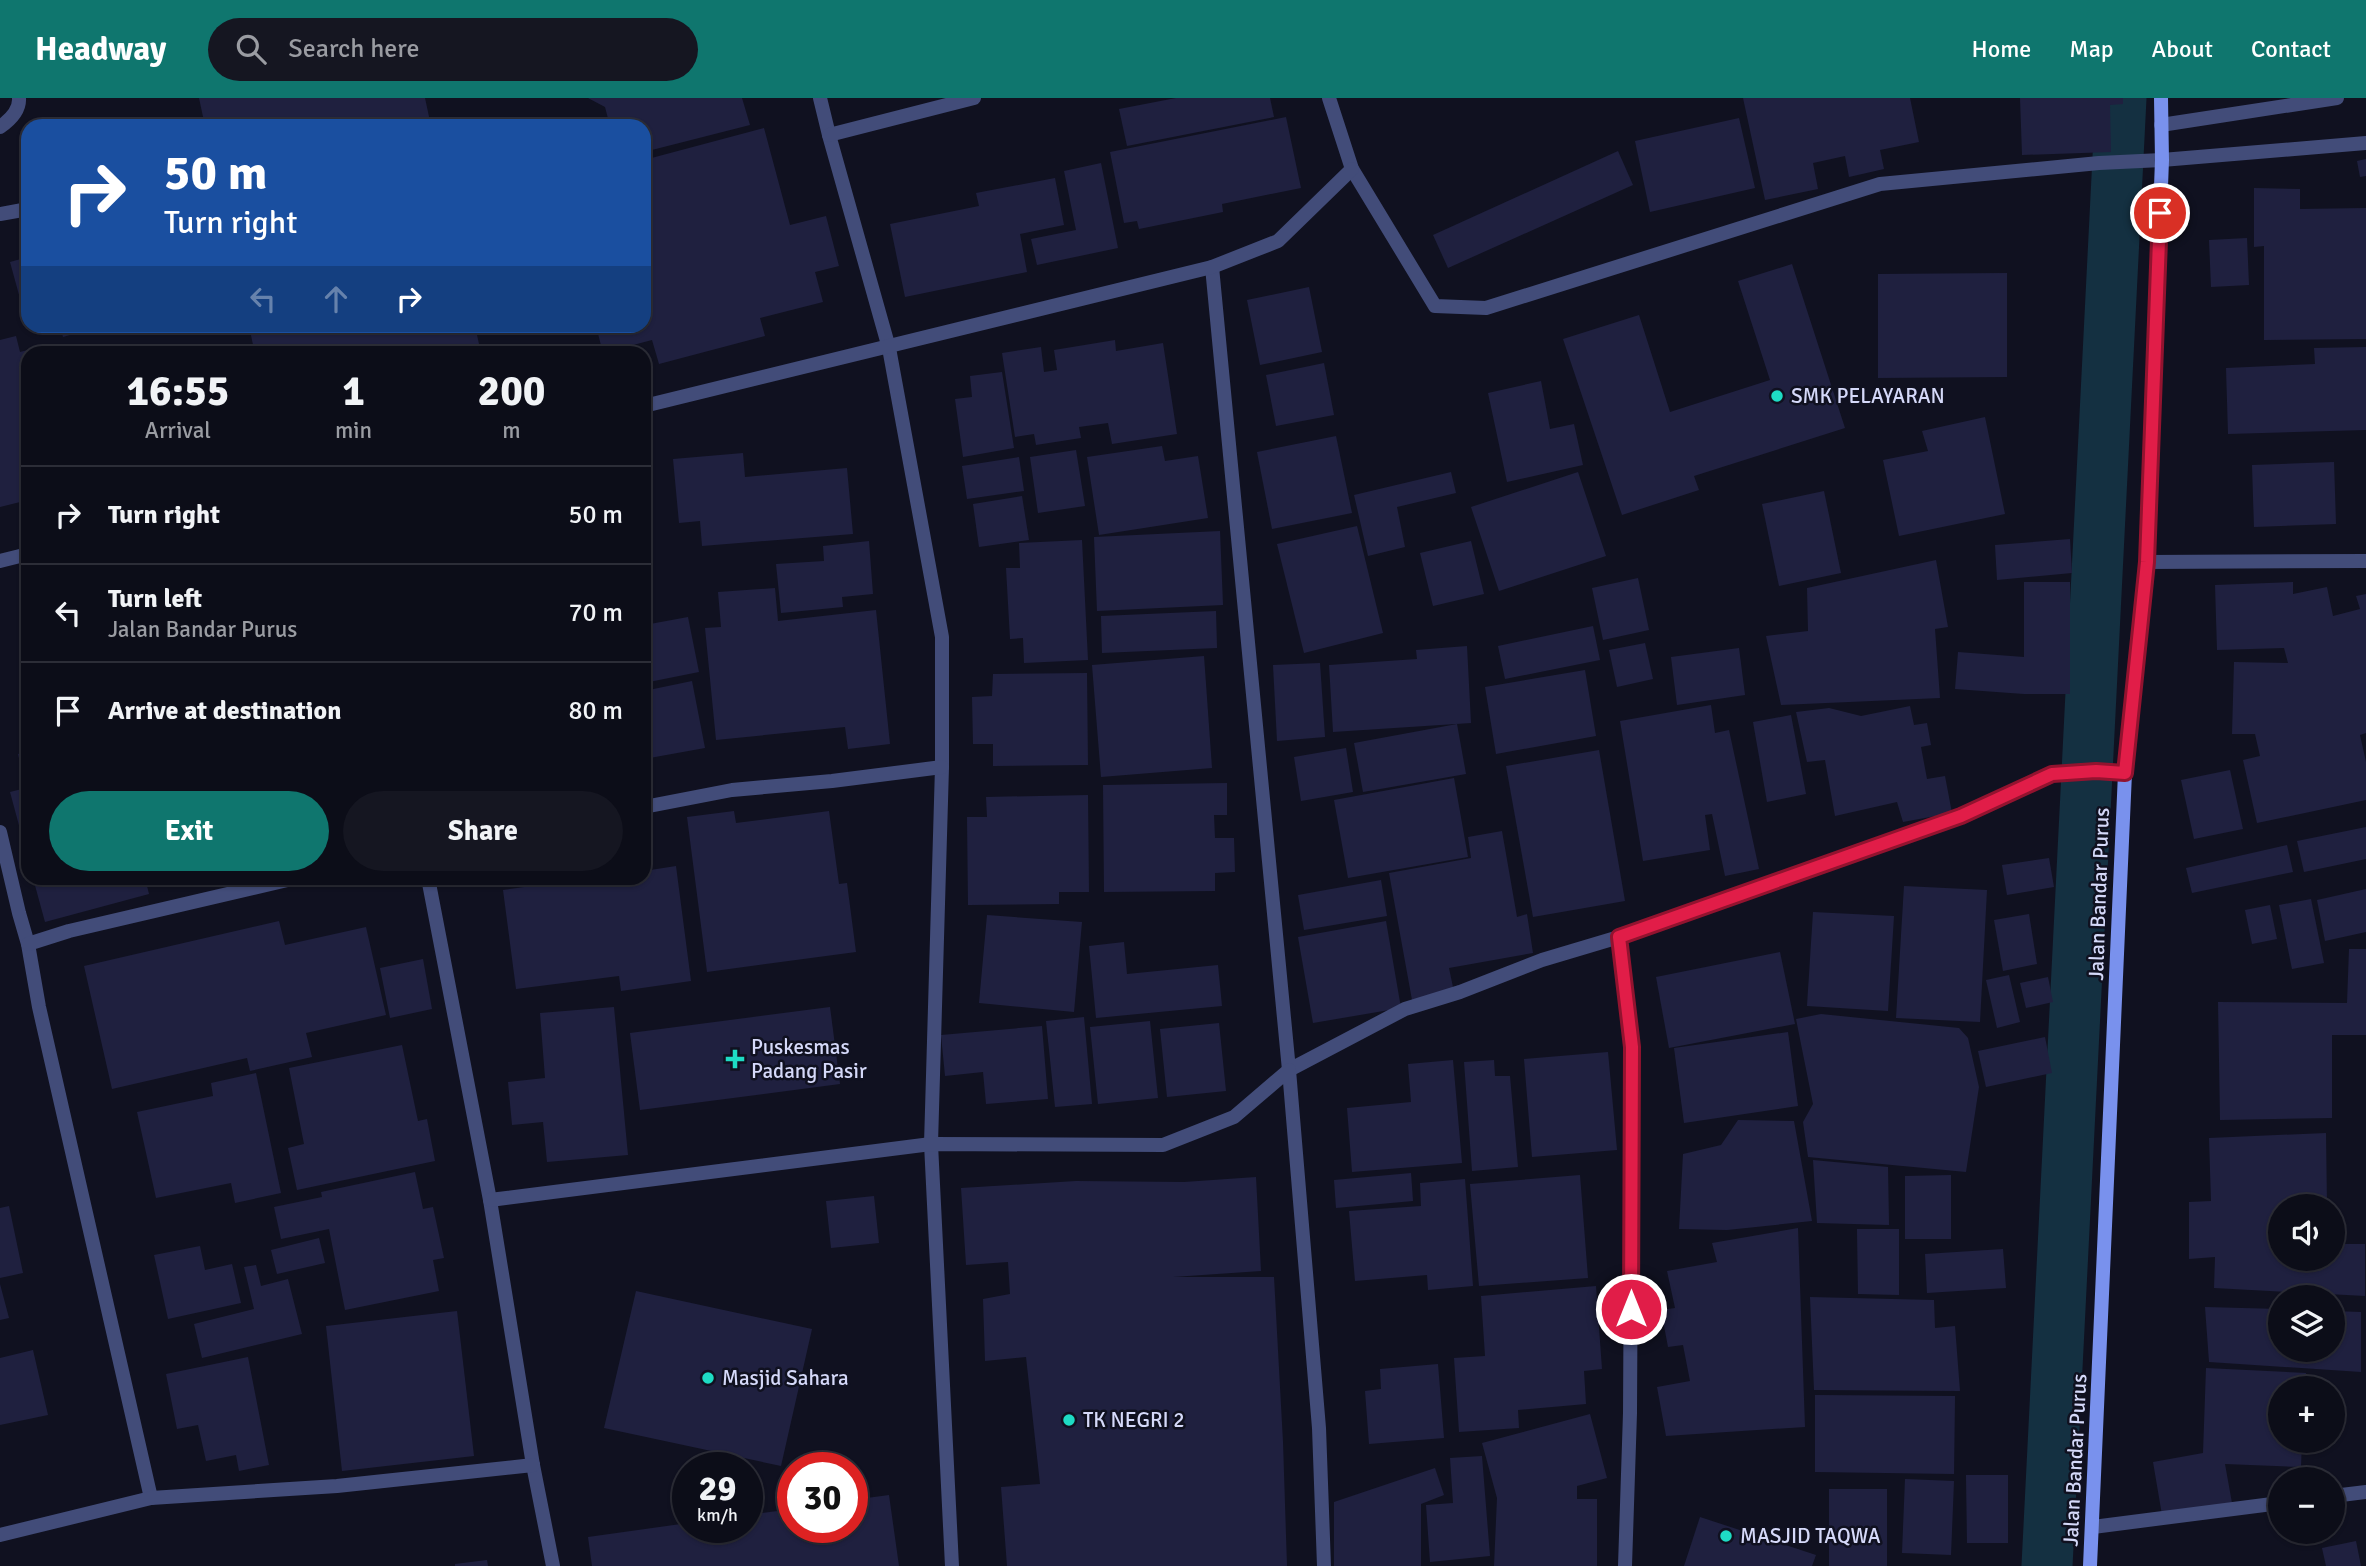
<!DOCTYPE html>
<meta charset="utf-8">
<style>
body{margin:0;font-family:Signika,sans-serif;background:#151621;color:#f1f3f6;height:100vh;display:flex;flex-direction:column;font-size:26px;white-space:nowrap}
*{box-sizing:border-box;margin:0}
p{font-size:23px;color:#9a9ca2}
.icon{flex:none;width:38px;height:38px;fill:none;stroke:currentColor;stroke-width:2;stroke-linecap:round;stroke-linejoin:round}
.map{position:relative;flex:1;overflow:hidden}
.side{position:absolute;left:21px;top:248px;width:630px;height:539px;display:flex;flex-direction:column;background:#0c0d18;border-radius:21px;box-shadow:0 2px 5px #0004,0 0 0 2px #2c2d37}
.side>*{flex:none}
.guide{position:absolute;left:21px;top:21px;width:630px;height:214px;border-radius:21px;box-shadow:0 2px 5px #0004,0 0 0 2px #2c2d37;background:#1a4fa0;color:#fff;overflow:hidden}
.controls{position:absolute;left:2268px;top:1096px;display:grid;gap:14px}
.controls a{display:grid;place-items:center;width:77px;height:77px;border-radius:50%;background:#0c0d18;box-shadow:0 2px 5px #0004,0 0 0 2px #2c2d37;font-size:35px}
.speed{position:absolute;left:672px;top:1354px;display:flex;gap:14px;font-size:35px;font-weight:700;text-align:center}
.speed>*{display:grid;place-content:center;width:91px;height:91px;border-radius:50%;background:#0c0d18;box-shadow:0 2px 5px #0004,0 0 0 2px #2c2d37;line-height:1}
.speed small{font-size:18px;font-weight:400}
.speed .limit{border:10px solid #d22;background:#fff;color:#111}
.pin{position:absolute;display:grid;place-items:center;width:60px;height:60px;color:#fff;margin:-30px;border:4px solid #fff;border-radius:50%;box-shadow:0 2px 7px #0007}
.me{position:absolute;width:77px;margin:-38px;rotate:0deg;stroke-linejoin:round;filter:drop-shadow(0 0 5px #0008)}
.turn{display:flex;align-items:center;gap:24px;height:147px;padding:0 28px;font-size:32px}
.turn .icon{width:91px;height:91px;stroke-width:2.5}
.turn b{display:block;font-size:49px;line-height:60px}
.lanes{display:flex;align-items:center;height:66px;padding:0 28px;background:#0003;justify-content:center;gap:35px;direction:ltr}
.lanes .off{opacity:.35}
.eta{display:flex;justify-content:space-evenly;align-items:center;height:119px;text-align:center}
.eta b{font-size:42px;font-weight:700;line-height:49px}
.cta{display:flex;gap:14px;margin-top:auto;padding:14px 28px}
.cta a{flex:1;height:80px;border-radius:42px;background:#0f766e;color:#fff;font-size:28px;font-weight:700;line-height:80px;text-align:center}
.cta a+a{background:#151621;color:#f1f3f6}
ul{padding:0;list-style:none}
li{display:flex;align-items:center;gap:21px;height:98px;padding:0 28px;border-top:2px solid #2c2d37}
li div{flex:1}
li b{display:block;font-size:26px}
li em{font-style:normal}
header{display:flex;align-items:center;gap:42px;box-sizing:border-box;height:98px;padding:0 35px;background:#0f766e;color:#fff}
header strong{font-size:33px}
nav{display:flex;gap:38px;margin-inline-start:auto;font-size:24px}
.search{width:490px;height:63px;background:#151621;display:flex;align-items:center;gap:18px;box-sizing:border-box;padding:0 24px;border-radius:38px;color:#9a9ca2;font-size:26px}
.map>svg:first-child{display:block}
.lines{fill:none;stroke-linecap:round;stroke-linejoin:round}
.canal{stroke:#143041;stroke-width:51}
.building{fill:#1f203f}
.lane{stroke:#424c79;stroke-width:14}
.street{stroke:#424c79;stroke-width:14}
.secondary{stroke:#7991ed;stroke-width:14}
.route-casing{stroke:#92132f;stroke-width:18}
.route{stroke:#e11d48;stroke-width:12}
.poi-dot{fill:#1edcc4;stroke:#101120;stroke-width:2.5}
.labels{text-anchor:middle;stroke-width:5;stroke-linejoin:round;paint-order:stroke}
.poi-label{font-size:21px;fill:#d5d9f9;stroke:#101120;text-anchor:start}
.street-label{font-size:21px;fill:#d5d9f9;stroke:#101120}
</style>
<header>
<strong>Headway</strong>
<div class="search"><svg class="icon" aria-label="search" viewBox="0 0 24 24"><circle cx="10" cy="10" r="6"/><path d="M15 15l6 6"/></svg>Search here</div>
<nav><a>Home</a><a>Map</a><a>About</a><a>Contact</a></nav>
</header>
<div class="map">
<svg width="2366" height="1468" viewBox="0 0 2366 1468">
<rect width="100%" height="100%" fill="#101120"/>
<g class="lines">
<polyline class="canal" points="2047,1468 2121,0"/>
</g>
<g class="building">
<polygon points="199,0 425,0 431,28 205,28"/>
<polygon points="588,0 742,0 750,27 644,54 644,28 610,28 605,9"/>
<polygon points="1176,0 1270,0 1274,19 1127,48 1119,11"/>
<polygon points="1743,0 1910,0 1919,44 1880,52 1884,71 1849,79 1845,58 1813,65 1818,91 1765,102"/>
<polygon points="2020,0 2123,0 2123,6 2110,7 2111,54 2022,57"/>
<polygon points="1286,19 1301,90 1222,106 1223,114 1139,131 1137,123 1124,125 1110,54"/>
<polygon points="1739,20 1755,90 1650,114 1635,43"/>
<polygon points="764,30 790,127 826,118 839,168 815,174 823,204 760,220 765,238 659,266 652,242 603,255 596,228 644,228 644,62"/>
<polygon points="1618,53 1633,87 1448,170 1433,137"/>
<polygon points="2366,61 2366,78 2360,79 2357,63"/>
<polygon points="1101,65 1118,150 1037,167 1031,141 1076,132 1064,73"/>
<polygon points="1055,80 1064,127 1020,136 1027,174 905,199 890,126 979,108 976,95"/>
<polygon points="2254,90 2300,91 2300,111 2366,110 2366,241 2264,242 2264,148 2254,149"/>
<polygon points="2247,140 2249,187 2211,189 2209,142"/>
<polygon points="28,159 28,214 24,215 10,164"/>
<polygon points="1792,166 1845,330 1694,378 1699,392 1622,417 1563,241 1639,217 1670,314 1770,282 1738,183"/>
<polygon points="2007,175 2007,279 1878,280 1878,176"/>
<polygon points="1309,189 1322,254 1260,267 1247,202"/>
<polygon points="60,228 101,228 63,239"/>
<polygon points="249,228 475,228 479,246 435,256 255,256"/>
<polygon points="16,238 20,254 36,250 37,256 28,256 28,402 0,409 0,242"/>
<polygon points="1115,242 1116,253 1163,245 1177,336 1112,346 1108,325 1079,329 1081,340 1036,347 1034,336 1015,339 1002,255 1041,249 1044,274 1057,272 1054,252"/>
<polygon points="2366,249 2366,332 2228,336 2226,270 2315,266 2314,250"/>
<polygon points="1324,265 1334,317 1276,328 1266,277"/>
<polygon points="1002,274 1014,350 963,359 955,301 972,299 970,278"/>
<polygon points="1541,283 1550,331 1574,326 1583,367 1507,384 1488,295"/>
<polygon points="1985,319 2005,416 1899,438 1883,362 1928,353 1922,333"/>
<polygon points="1336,338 1352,415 1272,431 1257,354"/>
<polygon points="1162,348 1165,363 1198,358 1208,420 1099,437 1087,359"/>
<polygon points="1076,352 1085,408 1038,415 1030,359"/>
<polygon points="743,355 745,379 847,370 853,436 702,448 700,423 679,425 673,361"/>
<polygon points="1019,359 1024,393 967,401 962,368"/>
<polygon points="2334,364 2336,426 2254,429 2252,367"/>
<polygon points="1451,374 1456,395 1397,409 1405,449 1368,458 1354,397"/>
<polygon points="1578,374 1606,458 1499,493 1471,409"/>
<polygon points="1824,393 1841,475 1779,488 1762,406"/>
<polygon points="1022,398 1029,442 979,449 973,406"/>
<polygon points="1357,428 1383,535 1304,555 1277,446"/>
<polygon points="1220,433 1223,507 1097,513 1094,439"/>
<polygon points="2070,441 2072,475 1997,482 1995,447"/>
<polygon points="1082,442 1088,562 1024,565 1023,540 1010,541 1006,470 1020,470 1019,445"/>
<polygon points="869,443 873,496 842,499 843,509 781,515 776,466 824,463 823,448"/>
<polygon points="1471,443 1484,496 1433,508 1420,455"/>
<polygon points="1936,462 1948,529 1935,531 1940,600 1781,607 1766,538 1808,533 1807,490"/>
<polygon points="1638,480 1649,532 1603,542 1592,490"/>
<polygon points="2024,484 2070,484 2070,596 2024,596 1955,591 1958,554 2024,559"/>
<polygon points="2293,484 2293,496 2327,489 2333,518 2360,511 2356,498 2366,496 2366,635 2360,637 2366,664 2366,702 2257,725 2243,662 2260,658 2255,636 2232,636 2234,564 2288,565 2284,550 2217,552 2215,487"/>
<polygon points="775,490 778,523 876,512 890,646 848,651 845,629 716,642 705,530 721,529 718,494"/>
<polygon points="644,502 650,526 688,519 699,574 644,585"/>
<polygon points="1216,513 1217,550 1102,555 1101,518"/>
<polygon points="1593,528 1600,562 1505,581 1498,548"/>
<polygon points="1645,545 1653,581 1617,589 1609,552"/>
<polygon points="1467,548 1471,625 1333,634 1329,567 1417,561 1416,552"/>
<polygon points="1739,550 1745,597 1677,607 1671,559"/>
<polygon points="1204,558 1212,670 1101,679 1092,567"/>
<polygon points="1320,565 1325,639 1277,643 1273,567"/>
<polygon points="1585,572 1596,638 1496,656 1485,589"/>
<polygon points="1087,575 1088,667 993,668 993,646 973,646 972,599 992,598 993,576"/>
<polygon points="692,583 705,650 644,661 644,593"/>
<polygon points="1711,607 1715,635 1729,632 1759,771 1725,778 1712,716 1705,717 1710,752 1643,763 1620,623"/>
<polygon points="1910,608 1914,627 1927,625 1931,647 1921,649 1927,681 1945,678 1952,715 1903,724 1897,704 1835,718 1825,662 1807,664 1796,614 1829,610 1861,618"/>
<polygon points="1791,617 1806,696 1767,704 1753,624"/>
<polygon points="1457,626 1466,676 1363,694 1354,645"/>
<polygon points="1346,650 1353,694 1301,703 1294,659"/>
<polygon points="1599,652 1625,803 1533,819 1506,668"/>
<polygon points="28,654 28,757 27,757 10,694 26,690 18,656"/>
<polygon points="2230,672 2243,731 2194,741 2181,682"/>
<polygon points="1454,680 1468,759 1348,780 1334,702"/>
<polygon points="1227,685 1227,717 1214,717 1215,740 1234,740 1235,774 1215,775 1215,793 1104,794 1103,687"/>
<polygon points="1088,697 1089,794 1059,794 1059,806 968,807 967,719 987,719 986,699"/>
<polygon points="734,713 736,725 829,713 839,786 847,785 856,854 707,874 687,719"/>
<polygon points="2366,729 2366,761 2304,774 2297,743"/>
<polygon points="1502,733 1517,819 1527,816 1533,855 1449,870 1454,894 1412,902 1389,775 1471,760 1468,739"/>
<polygon points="2287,747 2293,774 2192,795 2186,770"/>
<polygon points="2049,760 2054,789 2007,797 2002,767"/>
<polygon points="676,768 691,883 621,893 619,878 516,891 503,792 587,780 644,780 644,773"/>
<polygon points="33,780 145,780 149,796 45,824"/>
<polygon points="151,780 183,780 183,781 153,789"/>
<polygon points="1381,782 1387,818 1304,832 1298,797"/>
<polygon points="1904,788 1987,792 1980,924 1896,920"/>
<polygon points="2366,791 2366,834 2325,843 2317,802"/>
<polygon points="2311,801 2324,865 2292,871 2279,807"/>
<polygon points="2270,807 2277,841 2252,846 2245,812"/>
<polygon points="1813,814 1894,818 1888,913 1807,908"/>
<polygon points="2029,816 2037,866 2003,873 1994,822"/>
<polygon points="987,817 1082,824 1074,914 979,905"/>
<polygon points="279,823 285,847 366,829 386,917 306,935 312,959 250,973 247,960 112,991 84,868"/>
<polygon points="1386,823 1401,910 1313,925 1298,839"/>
<polygon points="1124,844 1127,876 1218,867 1222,908 1096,920 1089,848"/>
<polygon points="2349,851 2366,851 2366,937 2332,937 2332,1020 2220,1022 2218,904 2347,905"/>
<polygon points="1780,854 1795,926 1669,950 1656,879"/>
<polygon points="423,861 432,911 390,920 380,870"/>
<polygon points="2009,877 2020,924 1997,930 1986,882"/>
<polygon points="2048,879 2053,904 2026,910 2020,885"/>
<polygon points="614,909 628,1057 547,1064 543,1024 512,1027 508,984 545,980 540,915"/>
<polygon points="830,909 840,986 640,1012 630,935"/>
<polygon points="1821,916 1959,930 1968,940 1979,989 1966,1074 1808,1059 1803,1024 1813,1006 1796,921"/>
<polygon points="1084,919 1092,1006 1055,1009 1046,923"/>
<polygon points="1150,923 1158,1000 1098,1006 1090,929"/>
<polygon points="1219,925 1226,993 1167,999 1160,931"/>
<polygon points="1042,928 1048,1001 986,1006 983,974 945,978 941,937"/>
<polygon points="1788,934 1798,1008 1684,1025 1674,950"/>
<polygon points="2045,939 2052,975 1986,989 1978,953"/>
<polygon points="402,947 418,1023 427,1021 435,1063 297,1092 288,1050 304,1046 289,970"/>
<polygon points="1608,954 1617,1052 1532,1059 1524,961"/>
<polygon points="1453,962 1462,1065 1352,1074 1347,1010 1411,1004 1408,966"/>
<polygon points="1494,962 1495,978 1510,978 1518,1069 1472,1073 1464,964"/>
<polygon points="256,975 281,1095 235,1105 231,1085 156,1100 137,1014 213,998 211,985"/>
<polygon points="1738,1022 1794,1023 1812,1123 1727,1132 1679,1131 1683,1056 1721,1047"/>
<polygon points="2326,1035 2327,1108 2280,1108 2280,1160 2333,1160 2333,1146 2365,1146 2365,1198 2214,1190 2215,1159 2189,1161 2189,1104 2211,1103 2209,1040"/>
<polygon points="1813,1062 1888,1069 1889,1127 1817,1125"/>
<polygon points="415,1074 423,1111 433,1109 444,1160 433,1162 439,1193 345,1212 329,1131 281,1141 274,1109 322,1099 321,1094"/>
<polygon points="1411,1075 1413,1103 1336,1110 1334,1082"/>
<polygon points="1580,1077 1588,1180 1479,1188 1470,1086"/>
<polygon points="1951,1077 1951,1141 1905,1141 1905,1078"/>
<polygon points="1256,1079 1261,1173 1173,1179 1274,1179 1283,1344 1287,1468 1007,1468 1001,1389 1040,1386 1026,1259 985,1263 983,1201 1010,1196 1008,1164 966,1167 961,1090 1076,1083 1184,1084"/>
<polygon points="1465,1081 1473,1188 1428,1192 1427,1177 1355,1183 1349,1113 1421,1108 1420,1085"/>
<polygon points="874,1098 879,1145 831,1150 826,1103"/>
<polygon points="9,1108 23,1175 0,1180 0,1110"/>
<polygon points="1798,1130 1805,1329 1666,1338 1657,1289 1690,1283 1683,1247 1668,1249 1661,1212 1675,1210 1667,1173 1717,1164 1712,1145"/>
<polygon points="1857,1131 1899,1131 1899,1197 1858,1196"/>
<polygon points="319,1140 325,1165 277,1176 271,1152"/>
<polygon points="200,1148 205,1172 232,1166 241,1205 168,1221 154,1157"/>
<polygon points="2003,1151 2006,1190 1927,1195 1925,1156"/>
<polygon points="256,1167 261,1188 288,1181 302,1236 202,1260 194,1226 254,1211 244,1169"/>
<polygon points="0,1186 9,1220 0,1222"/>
<polygon points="1596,1188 1602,1271 1584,1273 1586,1306 1518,1312 1519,1330 1459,1334 1454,1260 1485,1258 1481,1198"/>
<polygon points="636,1193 812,1231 781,1368 604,1330"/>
<polygon points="1810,1199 1934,1202 1935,1230 1955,1228 1960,1293 1814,1292"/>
<polygon points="2205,1209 2280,1211 2280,1251 2333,1251 2333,1213 2361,1214 2361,1274 2209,1264"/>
<polygon points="457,1213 474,1358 342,1373 326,1228"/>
<polygon points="33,1252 48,1317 0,1327 0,1260"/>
<polygon points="248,1259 269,1367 239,1373 236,1357 206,1363 198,1327 177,1331 166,1276"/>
<polygon points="1438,1266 1444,1340 1369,1346 1365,1293 1381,1291 1380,1271"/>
<polygon points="2206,1270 2306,1275 2305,1290 2280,1290 2280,1342 2302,1342 2301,1369 2225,1366 2232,1405 2162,1417 2153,1364 2203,1355"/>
<polygon points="1815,1297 1955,1298 1954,1376 1815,1374"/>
<polygon points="1590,1316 1607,1380 1577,1388 1577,1401 1597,1401 1597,1468 1494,1468 1497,1400 1482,1345"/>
<polygon points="1482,1358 1490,1458 1430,1464 1426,1407 1453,1405 1450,1360"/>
<polygon points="1435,1370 1444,1397 1421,1406 1421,1468 1334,1468 1334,1404"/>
<polygon points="1966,1377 2008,1377 2008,1445 1967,1445"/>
<polygon points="1905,1381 1954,1383 1951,1457 1902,1455"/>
<rect x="1829" y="1391" width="58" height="77"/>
<polygon points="889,1397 899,1468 592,1468 588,1439 688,1425 688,1430 747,1430 747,1417 793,1411 793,1430 852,1430 852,1402"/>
<polygon points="1700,1419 1816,1457 1812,1468 1684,1468"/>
<polygon points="2356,1443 2361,1468 2326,1468 2322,1450"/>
<polygon points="487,1462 488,1468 455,1468 455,1466"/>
</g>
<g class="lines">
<g class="lane">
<path d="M0,29C10,22 20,13 19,0"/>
<polyline points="2162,62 2366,45"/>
</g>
<g class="street">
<polyline points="820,0 829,37 889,250 942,539 942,669 931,1046 952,1468"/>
<polyline points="1329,0 1352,71 1435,208 1486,210 1880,86 2099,65 2162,62"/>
<polyline points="2161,27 2337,0"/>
<polyline points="829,37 974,0"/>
<polyline points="0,116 28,111"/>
<polyline points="1212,169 1289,972 1405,911 1460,894 1542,862 1619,839 1961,718 2052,676 2096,673 2125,675"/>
<polyline points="644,308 1212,169 1278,143 1352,71"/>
<polyline points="0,463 28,456"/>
<polyline points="2147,464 2366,463"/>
<polyline points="644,709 732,692 832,683 942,669"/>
<polyline points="0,734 19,815 28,846 39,909 151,1400"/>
<polyline points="428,780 490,1102 533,1367 553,1468"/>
<polyline points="1619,839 1632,949 1630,1315 1625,1468"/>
<polyline points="28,846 69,833 296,780"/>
<polyline points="490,1102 931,1046 1163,1047 1234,1019 1289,972 1319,1330 1324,1468"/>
<polyline points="2333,1398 2366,1394"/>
<polyline points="2093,1429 2280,1405"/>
<polyline points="0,1437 151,1400 337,1388 533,1367"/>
</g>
<polyline class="secondary" points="2090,1468 2125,675 2147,464 2162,62 2161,0"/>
</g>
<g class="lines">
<defs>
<polyline id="route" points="1631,1211 1632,949 1619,839 1961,718 2052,676 2096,673 2125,675 2147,464 2160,115"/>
</defs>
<use href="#route" class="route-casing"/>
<use href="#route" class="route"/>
</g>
<g class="poi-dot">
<circle cx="1777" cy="298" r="7"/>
<path d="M731.5 950.5h7v7h7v7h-7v7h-7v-7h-7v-7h7z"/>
<circle cx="708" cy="1280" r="7"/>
<circle cx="1069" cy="1322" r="7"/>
<circle cx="1726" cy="1438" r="7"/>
</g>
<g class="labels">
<g class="poi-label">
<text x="1791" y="305">SMK PELAYARAN</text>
<text x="751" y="956">Puskesmas<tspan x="751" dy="24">Padang Pasir</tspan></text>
<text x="722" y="1287">Masjid Sahara</text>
<text x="1083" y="1329">TK NEGRI 2</text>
<text x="1740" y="1445">MASJID TAQWA</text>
</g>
<g class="street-label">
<text transform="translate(2099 796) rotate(-88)" y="7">Jalan Bandar Purus</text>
<text transform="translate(2075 1362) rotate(-87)" y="7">Jalan Bandar Purus</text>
</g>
</g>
</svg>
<div class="controls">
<a><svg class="icon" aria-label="sound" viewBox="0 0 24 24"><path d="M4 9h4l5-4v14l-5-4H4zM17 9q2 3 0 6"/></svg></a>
<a><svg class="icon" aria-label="layers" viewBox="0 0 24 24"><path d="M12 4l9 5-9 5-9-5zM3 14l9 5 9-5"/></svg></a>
<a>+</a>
<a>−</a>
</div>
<div class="speed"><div>29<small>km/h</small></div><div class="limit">30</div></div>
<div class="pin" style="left:2160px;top:115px;background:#d93025"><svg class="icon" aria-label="arrive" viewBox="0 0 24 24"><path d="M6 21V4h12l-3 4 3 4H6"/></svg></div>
<svg class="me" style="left:1631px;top:1211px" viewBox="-20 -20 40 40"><circle r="17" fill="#e11d48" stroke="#fff" stroke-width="3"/><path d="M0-11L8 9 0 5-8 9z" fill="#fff"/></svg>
<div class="guide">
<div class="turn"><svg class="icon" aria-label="right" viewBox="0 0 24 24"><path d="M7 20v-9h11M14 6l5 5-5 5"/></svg><div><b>50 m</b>Turn right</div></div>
<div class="lanes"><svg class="icon off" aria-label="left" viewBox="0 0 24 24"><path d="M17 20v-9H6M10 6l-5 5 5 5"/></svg><svg class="icon off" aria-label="ahead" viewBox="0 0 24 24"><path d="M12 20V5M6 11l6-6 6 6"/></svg><svg class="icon" aria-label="right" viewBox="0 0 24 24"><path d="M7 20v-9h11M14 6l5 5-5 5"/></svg></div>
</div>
<section class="side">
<div class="eta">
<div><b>16:55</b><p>Arrival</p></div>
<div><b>1</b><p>min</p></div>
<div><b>200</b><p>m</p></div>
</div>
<ul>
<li><svg class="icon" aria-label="right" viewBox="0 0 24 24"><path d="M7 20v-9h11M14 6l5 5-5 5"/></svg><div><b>Turn right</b></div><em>50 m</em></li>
<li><svg class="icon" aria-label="left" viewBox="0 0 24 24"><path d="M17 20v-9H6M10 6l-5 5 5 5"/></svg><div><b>Turn left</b><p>Jalan Bandar Purus</p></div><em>70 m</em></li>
<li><svg class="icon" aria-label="arrive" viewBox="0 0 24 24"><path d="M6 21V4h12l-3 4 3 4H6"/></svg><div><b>Arrive at destination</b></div><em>80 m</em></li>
</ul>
<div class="cta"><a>Exit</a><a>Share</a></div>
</section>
</div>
